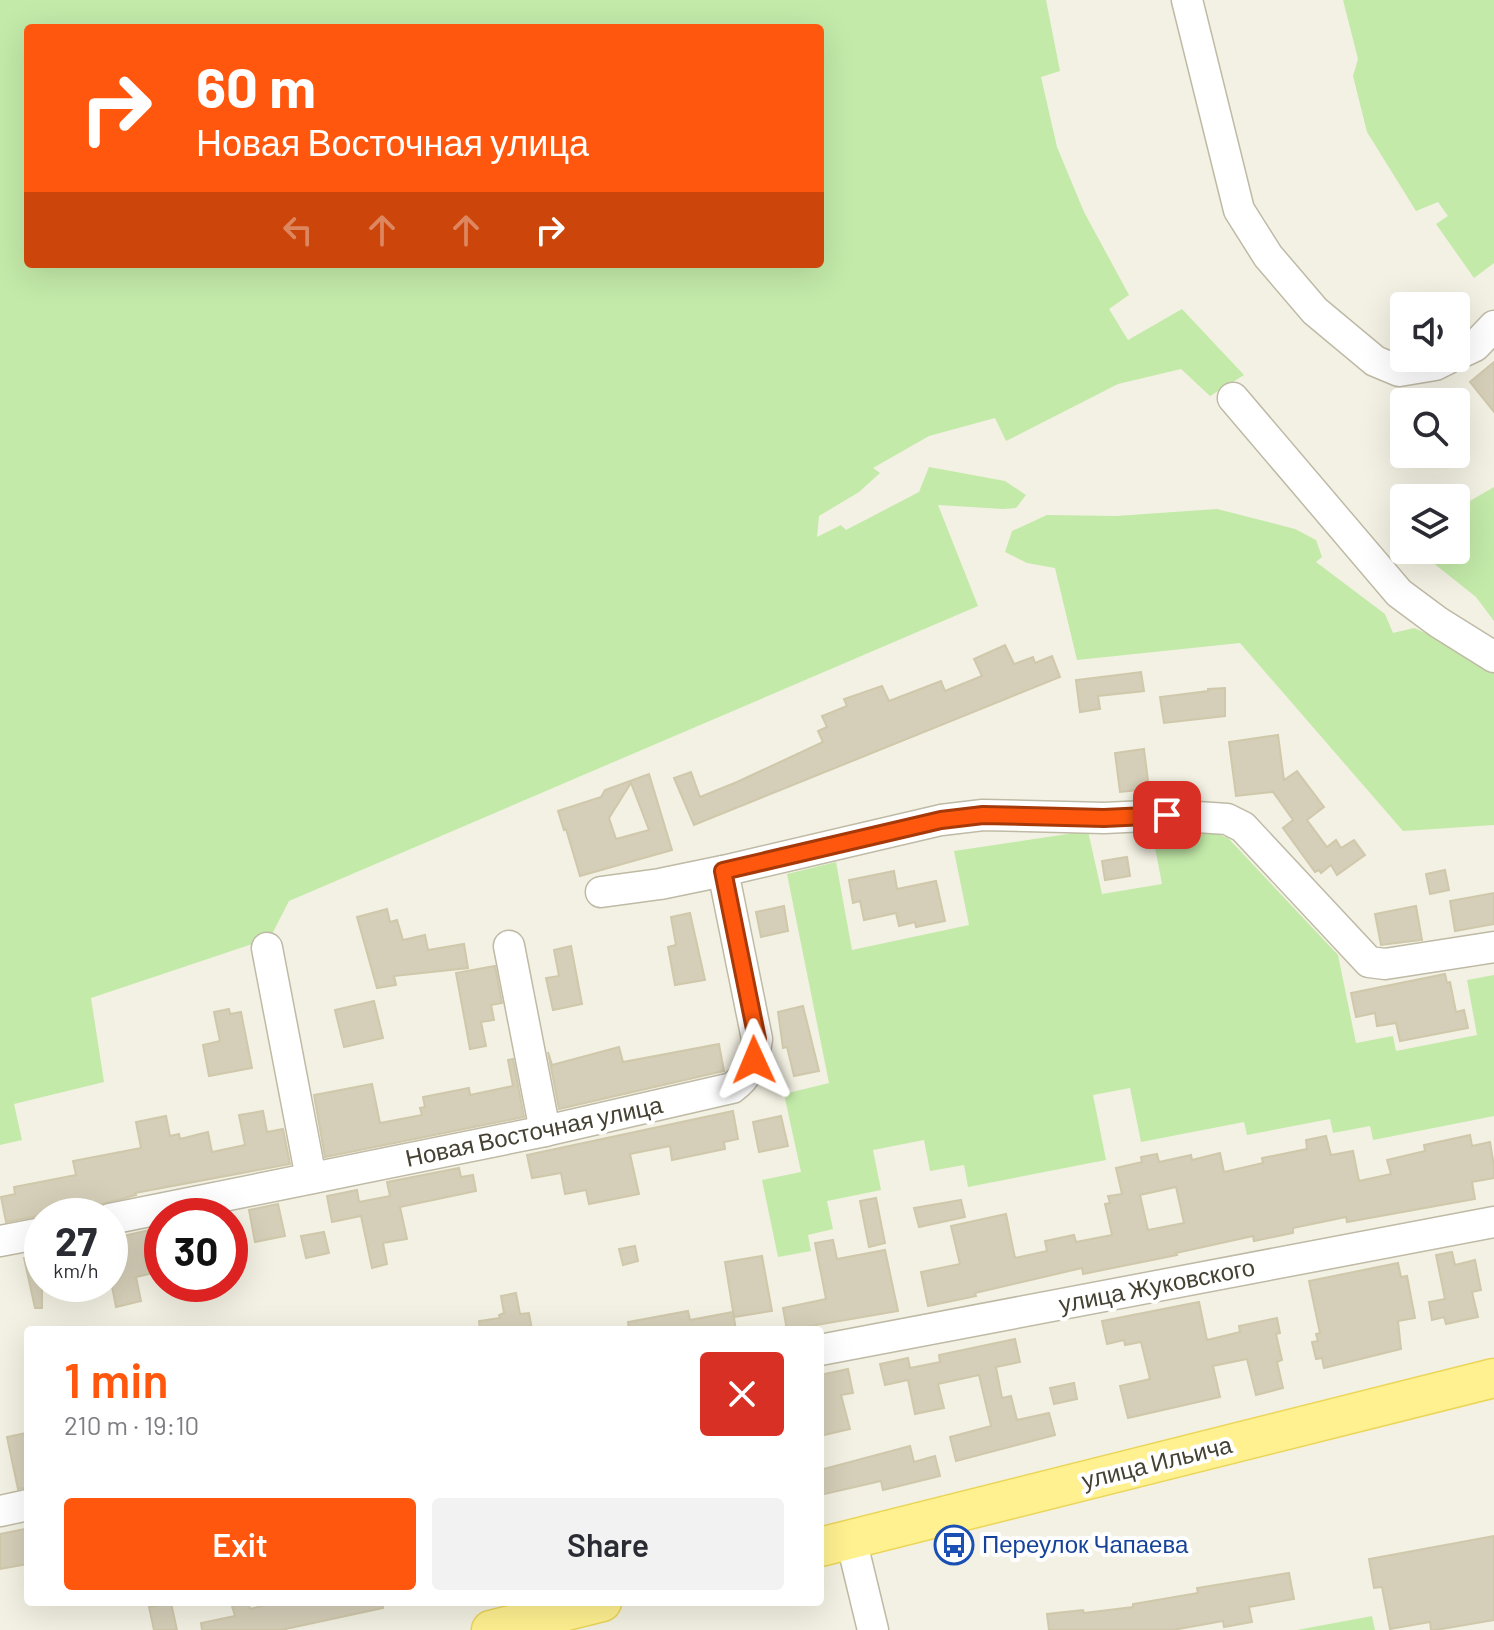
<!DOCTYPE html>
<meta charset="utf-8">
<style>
body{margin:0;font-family:Barlow,sans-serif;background:#f2f2f3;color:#2b2b33;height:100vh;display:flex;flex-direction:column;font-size:30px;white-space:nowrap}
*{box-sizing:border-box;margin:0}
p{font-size:26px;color:#7c7c81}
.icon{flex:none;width:44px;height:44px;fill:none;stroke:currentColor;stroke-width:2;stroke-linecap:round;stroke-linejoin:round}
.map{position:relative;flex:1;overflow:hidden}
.drawer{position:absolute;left:24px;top:1326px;width:800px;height:280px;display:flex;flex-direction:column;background:#fff;border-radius:8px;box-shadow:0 8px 32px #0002}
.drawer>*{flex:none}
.top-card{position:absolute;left:24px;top:24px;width:800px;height:244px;border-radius:8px;box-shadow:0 8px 32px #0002;background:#ff580e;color:#fff;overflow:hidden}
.fabs{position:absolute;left:1390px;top:292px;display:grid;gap:16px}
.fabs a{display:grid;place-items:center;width:80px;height:80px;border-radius:8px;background:#fff;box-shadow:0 8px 32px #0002;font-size:40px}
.speed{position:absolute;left:24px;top:1198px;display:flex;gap:16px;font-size:40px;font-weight:700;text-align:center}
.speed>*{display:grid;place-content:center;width:104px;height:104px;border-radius:50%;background:#fff;box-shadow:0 8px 32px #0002;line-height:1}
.speed small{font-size:20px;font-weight:400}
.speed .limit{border:12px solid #d22;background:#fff;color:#111}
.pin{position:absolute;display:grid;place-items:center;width:68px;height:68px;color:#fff;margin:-34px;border-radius:16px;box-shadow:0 4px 12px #0006}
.me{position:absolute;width:88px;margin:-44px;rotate:359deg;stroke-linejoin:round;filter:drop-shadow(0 0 6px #0008)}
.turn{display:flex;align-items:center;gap:28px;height:168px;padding:0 40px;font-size:36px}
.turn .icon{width:104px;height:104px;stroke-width:2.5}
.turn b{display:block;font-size:56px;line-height:68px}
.lanes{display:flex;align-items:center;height:76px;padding:0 40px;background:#0003;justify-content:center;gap:40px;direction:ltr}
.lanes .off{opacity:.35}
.round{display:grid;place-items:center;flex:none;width:84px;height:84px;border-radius:8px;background:#f2f2f3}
.headline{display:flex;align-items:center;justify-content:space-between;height:136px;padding:0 40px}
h1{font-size:48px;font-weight:600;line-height:60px;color:#ff580e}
.action{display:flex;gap:16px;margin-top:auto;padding:16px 40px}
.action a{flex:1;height:92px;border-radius:8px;background:#ff580e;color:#fff;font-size:32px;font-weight:600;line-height:92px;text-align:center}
.action a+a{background:#f2f2f3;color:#2b2b33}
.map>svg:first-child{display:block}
.green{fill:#c3eaa9;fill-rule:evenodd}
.building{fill:#d5ceb8;stroke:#d0c8ab;stroke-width:2;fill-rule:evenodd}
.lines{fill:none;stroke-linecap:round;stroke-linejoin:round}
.minor-casing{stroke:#bfbaa5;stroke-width:33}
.major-casing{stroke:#ebd659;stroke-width:41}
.minor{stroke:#fff;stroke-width:30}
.major{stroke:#fff190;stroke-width:38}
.route-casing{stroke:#a63909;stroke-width:20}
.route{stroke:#ff580e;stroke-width:14}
.labels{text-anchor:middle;stroke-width:8;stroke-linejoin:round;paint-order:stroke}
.street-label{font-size:24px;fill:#454133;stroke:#fff}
.transit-label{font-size:24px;fill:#164399;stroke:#fff;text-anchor:start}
</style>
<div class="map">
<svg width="1494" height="1630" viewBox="0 0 1494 1630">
<rect width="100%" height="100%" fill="#f3f1e3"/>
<g class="green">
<path d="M0,0H1046L1060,71L1041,77L1057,147L1084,212L1129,295L1109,309L1128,340L1182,309L1244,375L1210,396L1181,369L1118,384L1006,441L995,418L929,436L873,468L880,473L859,492L819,516L817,537L841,525L846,530L919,492L929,467L1005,481L1026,495L1016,508L1003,509L938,505L978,606L289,901L270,938L91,998L104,1082L14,1104L22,1140L0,1145ZM28,28H820V264H28Z"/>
<polygon points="1343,0 1494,0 1494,263 1474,278 1436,224 1448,216 1438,202 1416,211 1367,132 1353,76 1358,59"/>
<polygon points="1494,487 1494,621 1476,597 1417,550 1456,550 1456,509"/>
<polygon points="1217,509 1295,529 1316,540 1322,557 1316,562 1385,614 1393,633 1414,628 1440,639 1494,669 1494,825 1403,831 1240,643 1077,660 1055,568 1027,563 1005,552 1012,531 1047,515 1116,516"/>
<polygon points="1151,827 1207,830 1228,838 1338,955 1356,1043 1393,1036 1396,1051 1477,1035 1467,980 1494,975 1494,1116 1373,1140 1370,1126 1333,1133 1330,1119 1247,1135 1244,1122 1141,1142 1130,1088 1093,1095 1106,1160 968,1187 964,1165 930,1171 924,1140 873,1150 881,1190 827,1201 833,1229 808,1235 811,1251 778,1257 762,1180 801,1172 784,1094 829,1083 787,874 836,862 852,950 969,925 954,851 1088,831 1102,894 1162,884"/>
<polygon points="1372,1616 1375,1630 1297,1630"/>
</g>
<g class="building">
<polygon points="1494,362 1494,412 1470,382"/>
<polygon points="1005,645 1014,664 1033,657 1035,663 1052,656 1060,677 694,825 674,778 691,772 700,797 737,782 823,742 818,731 827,727 822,716 847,706 844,699 882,686 889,701 941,681 945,691 982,676 974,659"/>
<polygon points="1141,672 1144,691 1098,696 1100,709 1080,712 1076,680"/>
<polygon points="1225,688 1225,716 1164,723 1160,697 1208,691 1208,689"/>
<polygon points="1278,735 1284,780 1297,771 1324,807 1307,820 1327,847 1336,840 1341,848 1354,840 1365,855 1337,875 1331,865 1321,873 1319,870 1315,872 1283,828 1293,820 1273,792 1236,796 1229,742"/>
<polygon points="1144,749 1149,789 1120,792 1115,753"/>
<path d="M649,774L672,850L580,876L566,829L564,830L558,811L601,797L605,790ZM631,783L649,830L616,839L609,818Z"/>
<polygon points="1127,857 1130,876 1105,880 1102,861"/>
<polygon points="1445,870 1449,890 1430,894 1426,874"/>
<polygon points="894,871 897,889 936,881 945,921 916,927 915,922 899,926 896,913 864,920 860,901 853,903 849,880"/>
<polygon points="1494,893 1494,924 1455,931 1450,901"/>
<polygon points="784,906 788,931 761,937 756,912"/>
<polygon points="1416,906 1422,940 1381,945 1375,914"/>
<polygon points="387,909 390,922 397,920 403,940 425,935 428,950 464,944 468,968 394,976 396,985 377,988 357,917"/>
<polygon points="690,913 705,980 675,985 668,947 676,945 671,917"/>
<polygon points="571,946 582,1004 553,1010 546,978 559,976 554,950"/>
<polygon points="495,966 502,1003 491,1005 494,1020 481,1022 486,1046 470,1049 456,973"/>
<polygon points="1445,974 1447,983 1450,982 1456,1012 1464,1010 1468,1028 1400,1041 1396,1023 1377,1026 1375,1013 1356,1017 1351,993"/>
<polygon points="374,1001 383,1038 344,1047 335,1010"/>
<polygon points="803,1006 819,1071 794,1076 787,1047 783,1048 778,1012"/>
<polygon points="229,1009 230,1014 241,1012 252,1068 209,1076 203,1045 220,1041 214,1012"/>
<polygon points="719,1044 724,1071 559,1109 548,1052 552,1065 619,1047 623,1062"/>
<polygon points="513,1059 524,1117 325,1157 314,1095 372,1084 380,1123 422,1115 420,1108 425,1107 423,1097 469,1088 470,1095 513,1086 508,1060"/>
<polygon points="263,1111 267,1132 283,1129 290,1164 135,1193 136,1195 102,1204 6,1222 1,1197 15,1194 14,1187 76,1175 73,1161 141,1148 136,1122 166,1116 170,1136 179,1134 180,1139 208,1132 212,1152 245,1145 239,1115"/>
<polygon points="733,1111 738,1139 724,1142 725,1149 672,1160 670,1146 630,1154 639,1194 589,1204 586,1190 565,1194 561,1173 532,1178 527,1155"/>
<polygon points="781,1116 788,1146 759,1152 753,1122"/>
<path d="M1470,1135L1472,1146L1490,1142L1494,1166V1178L1472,1182L1475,1199L1347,1222L1346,1217L1293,1228V1233L1254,1241L1253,1236L1176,1253L1177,1255L1083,1274L1082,1268L975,1293L976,1296L928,1306L921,1272L960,1264L951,1226L1006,1214L1015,1258L1047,1251L1045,1241L1074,1235L1076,1242L1112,1235L1105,1204L1110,1203L1108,1196L1122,1194L1116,1168L1142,1162L1141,1157L1157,1154L1159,1162L1191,1155L1192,1160L1220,1153L1224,1172L1263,1163L1262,1158L1307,1149L1306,1140L1326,1136L1331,1155L1353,1151L1359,1181L1391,1174L1387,1160L1425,1151L1424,1145ZM1176,1187L1184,1223L1148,1230L1140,1195Z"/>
<polygon points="459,1168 461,1177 473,1175 476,1191 400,1207 407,1239 383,1243 387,1264 372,1268 361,1216 332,1222 327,1196 357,1190 359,1202 390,1196 387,1182"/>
<polygon points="876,1198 885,1243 869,1247 860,1201"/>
<polygon points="961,1200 965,1217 919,1227 914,1208"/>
<polygon points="278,1204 285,1236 255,1242 249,1210"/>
<polygon points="154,1229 162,1271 136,1277 141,1301 116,1307 110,1276 110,1239"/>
<polygon points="324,1232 329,1253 306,1258 301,1236"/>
<polygon points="833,1240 837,1259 885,1250 898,1311 787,1330 783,1308 826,1299 815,1243"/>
<polygon points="635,1246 638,1261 623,1265 619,1249"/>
<polygon points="1452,1252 1455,1265 1475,1260 1481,1290 1472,1292 1478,1317 1446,1324 1444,1317 1432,1320 1429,1302 1445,1299 1436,1255"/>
<polygon points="42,1254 42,1308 35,1308 24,1258"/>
<polygon points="762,1256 772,1311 734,1317 725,1262"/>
<polygon points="1398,1263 1401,1277 1407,1276 1415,1318 1398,1321 1401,1349 1324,1368 1322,1358 1316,1359 1312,1342 1318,1341 1316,1334 1320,1333 1309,1281"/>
<polygon points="516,1293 520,1314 529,1313 532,1330 480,1330 479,1321 500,1318 499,1315 504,1313 501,1296"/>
<polygon points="1199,1302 1207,1340 1240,1332 1239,1326 1277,1318 1280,1333 1276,1334 1282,1360 1277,1362 1283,1388 1256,1395 1247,1359 1213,1366 1220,1397 1128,1418 1120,1386 1150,1379 1141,1342 1125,1345 1124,1340 1107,1344 1102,1321"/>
<polygon points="688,1311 690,1320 733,1312 736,1330 629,1330 628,1322"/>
<polygon points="1015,1339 1020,1362 996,1367 1002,1398 1011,1396 1017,1420 1049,1413 1055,1435 956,1461 950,1437 991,1426 979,1375 938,1384 944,1408 915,1414 908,1380 885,1385 880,1364 908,1358 910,1368 940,1362 939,1355"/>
<polygon points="848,1369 853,1393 841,1395 850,1429 820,1436 820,1375"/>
<polygon points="1074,1383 1077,1399 1054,1404 1050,1388"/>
<polygon points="26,1433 28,1487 18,1489 7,1437"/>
<polygon points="910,1446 914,1462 935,1456 940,1476 883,1490 881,1481 820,1495 820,1470"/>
<polygon points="25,1529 28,1564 0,1569 0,1534"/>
<polygon points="1494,1536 1494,1620 1436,1630 1431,1630 1430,1622 1390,1629 1382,1587 1374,1588 1369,1559"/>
<polygon points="1289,1573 1294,1599 1249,1607 1252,1622 1224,1627 1223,1621 1173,1630 1049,1630 1047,1614 1083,1610 1084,1613 1133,1607 1133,1604 1198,1593 1197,1588"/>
<polygon points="248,1602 250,1609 279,1602 382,1602 383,1608 281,1630 202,1630 201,1623 235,1616 232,1606"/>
<polygon points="171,1603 177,1630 154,1630 149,1607"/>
</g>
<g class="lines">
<defs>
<g id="minor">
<polyline points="1187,0 1239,210 1268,256 1315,311 1375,361 1399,371 1435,365 1449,358"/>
<polyline points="1456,355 1475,346 1494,326"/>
<polyline points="1233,398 1399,593 1438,622 1494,657"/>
<polyline points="601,892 660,884 723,871"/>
<polyline points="509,946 545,1131"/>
<polyline points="267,948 311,1178"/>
<path d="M110,1219L545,1131L732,1088C750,1075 754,1060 757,1039L723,871L941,820L983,815L1104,818L1167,815L1227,819L1243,827L1369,962L1385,964L1494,947"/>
<polyline points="0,1241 42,1233"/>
<polyline points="820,1350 1494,1222"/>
<polyline points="0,1511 28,1505"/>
<polyline points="851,1539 873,1630"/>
</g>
<g id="major">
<polyline points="820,1547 1494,1378"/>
<polyline points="491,1630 602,1602"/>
</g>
</defs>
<use href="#minor" class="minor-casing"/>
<use href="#major" class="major-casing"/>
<use href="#minor" class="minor"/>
<use href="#major" class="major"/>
</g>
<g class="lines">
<defs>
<polyline id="route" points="754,1060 757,1039 723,871 941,820 983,815 1104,818 1167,815"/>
</defs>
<use href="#route" class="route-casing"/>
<use href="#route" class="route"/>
</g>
<defs>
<symbol id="bus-ring" viewBox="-11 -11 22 22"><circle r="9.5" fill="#fff" stroke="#1a4fb4" stroke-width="1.5"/><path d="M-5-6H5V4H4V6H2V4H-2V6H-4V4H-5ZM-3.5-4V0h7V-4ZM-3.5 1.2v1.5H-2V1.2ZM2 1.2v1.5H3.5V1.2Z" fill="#1a4fb4"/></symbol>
</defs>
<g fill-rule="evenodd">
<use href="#bus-ring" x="932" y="1523" width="44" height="44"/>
</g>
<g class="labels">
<g class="street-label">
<text transform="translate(534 1132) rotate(-12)" y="8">Новая Восточная улица</text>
<text transform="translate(1157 1286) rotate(-11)" y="8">улица Жуковского</text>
<text transform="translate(1157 1463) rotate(-14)" y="8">улица Ильича</text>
</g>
<g class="transit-label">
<text x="982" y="1553">Переулок Чапаева</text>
</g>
</g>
</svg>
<div class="fabs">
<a><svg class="icon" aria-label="sound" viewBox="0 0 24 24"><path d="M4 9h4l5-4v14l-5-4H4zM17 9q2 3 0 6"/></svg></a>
<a><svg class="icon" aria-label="search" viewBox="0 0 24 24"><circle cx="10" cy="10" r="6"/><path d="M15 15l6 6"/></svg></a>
<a><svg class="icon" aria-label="layers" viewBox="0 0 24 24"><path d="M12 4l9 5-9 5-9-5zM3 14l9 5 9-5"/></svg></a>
</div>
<div class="speed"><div>27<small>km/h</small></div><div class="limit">30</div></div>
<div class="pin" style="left:1167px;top:815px;background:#d93025"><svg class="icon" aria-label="arrive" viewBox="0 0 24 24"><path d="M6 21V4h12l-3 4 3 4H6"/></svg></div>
<svg class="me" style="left:754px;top:1060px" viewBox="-20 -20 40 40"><path d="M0-17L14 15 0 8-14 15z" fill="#ff580e" stroke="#fff" stroke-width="4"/></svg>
<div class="top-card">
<div class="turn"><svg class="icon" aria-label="right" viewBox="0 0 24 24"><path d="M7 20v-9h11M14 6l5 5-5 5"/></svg><div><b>60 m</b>Новая Восточная улица</div></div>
<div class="lanes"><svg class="icon off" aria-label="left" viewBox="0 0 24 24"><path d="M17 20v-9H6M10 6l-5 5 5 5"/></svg><svg class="icon off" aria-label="ahead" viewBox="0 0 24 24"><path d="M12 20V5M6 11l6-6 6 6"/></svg><svg class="icon off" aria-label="ahead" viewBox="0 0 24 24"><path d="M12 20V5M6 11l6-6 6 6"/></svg><svg class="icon" aria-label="right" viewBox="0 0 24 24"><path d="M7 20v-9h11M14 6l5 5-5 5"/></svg></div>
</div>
<section class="drawer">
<div class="headline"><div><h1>1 min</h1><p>210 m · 19:10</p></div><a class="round" style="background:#d93025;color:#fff"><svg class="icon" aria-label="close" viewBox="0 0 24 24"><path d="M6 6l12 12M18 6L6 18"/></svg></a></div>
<div class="action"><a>Exit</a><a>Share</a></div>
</section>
</div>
